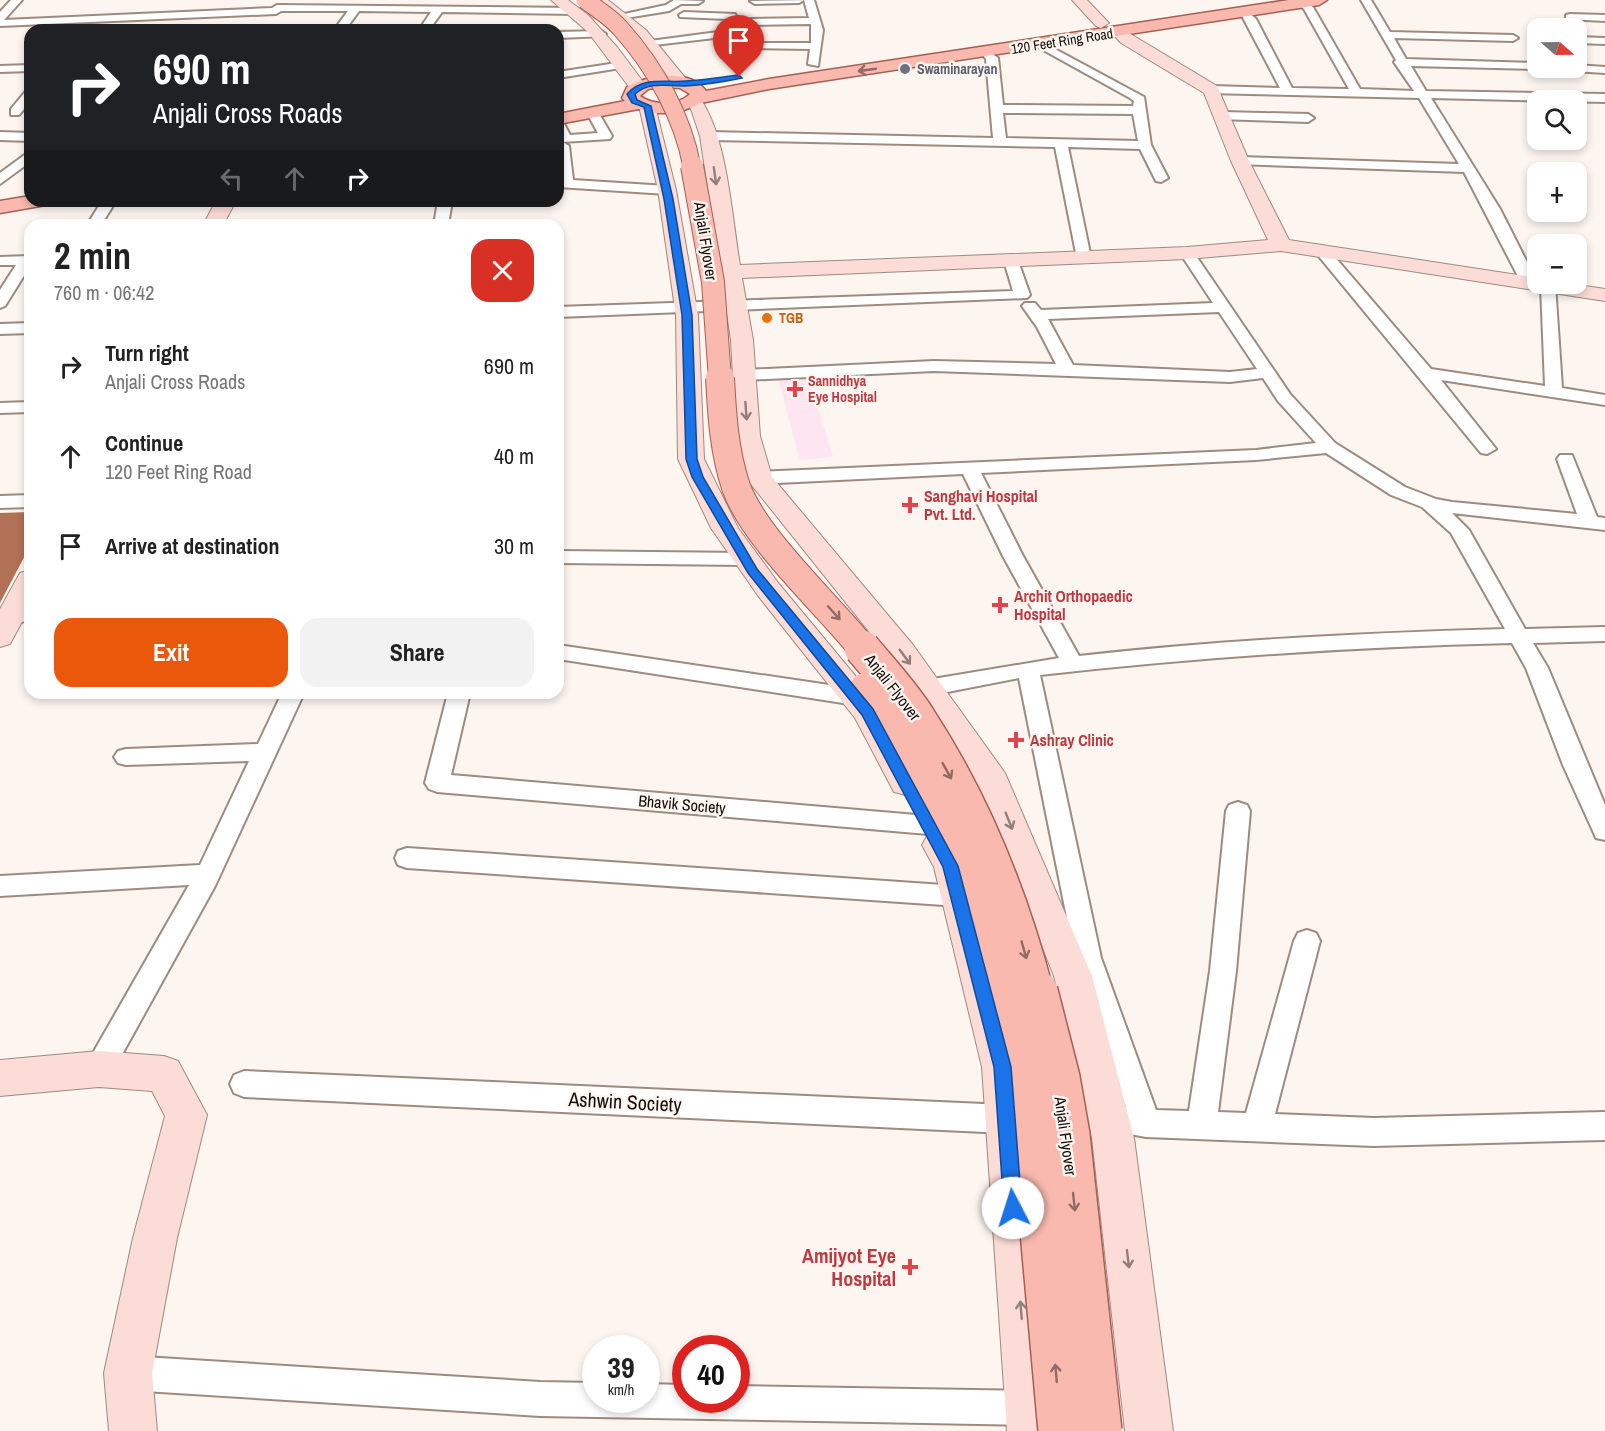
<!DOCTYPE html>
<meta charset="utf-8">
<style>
body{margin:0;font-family:"Archivo Narrow",sans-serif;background:#f2f2f2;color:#222;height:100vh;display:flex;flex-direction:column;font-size:22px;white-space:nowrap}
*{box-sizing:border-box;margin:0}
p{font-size:20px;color:#767676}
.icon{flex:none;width:33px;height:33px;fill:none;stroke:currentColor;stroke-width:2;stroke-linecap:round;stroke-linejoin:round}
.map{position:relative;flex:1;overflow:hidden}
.drawer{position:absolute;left:24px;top:219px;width:540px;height:480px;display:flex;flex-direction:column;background:#fff;border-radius:18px;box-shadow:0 3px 9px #0003}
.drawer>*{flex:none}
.top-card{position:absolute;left:24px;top:24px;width:540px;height:183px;border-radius:18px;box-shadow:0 3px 9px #0003;background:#202124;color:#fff;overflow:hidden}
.needle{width:39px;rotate:110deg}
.controls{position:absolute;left:1527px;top:18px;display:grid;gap:12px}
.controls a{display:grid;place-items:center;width:60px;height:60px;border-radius:12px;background:#fff;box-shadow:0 3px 9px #0003;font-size:30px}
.speed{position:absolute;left:582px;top:1335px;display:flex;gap:12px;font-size:30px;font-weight:700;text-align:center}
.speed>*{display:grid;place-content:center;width:78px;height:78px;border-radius:50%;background:#fff;box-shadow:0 3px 9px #0003;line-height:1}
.speed small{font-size:15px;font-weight:400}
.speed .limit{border:9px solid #d22;background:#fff;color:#111}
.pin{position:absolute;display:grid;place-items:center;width:51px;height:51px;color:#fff;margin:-62px -26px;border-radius:50% 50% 50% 0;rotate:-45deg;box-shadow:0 0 6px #0007}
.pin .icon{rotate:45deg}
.me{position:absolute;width:66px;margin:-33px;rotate:355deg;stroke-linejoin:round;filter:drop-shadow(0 0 4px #0008)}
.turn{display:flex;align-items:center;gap:21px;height:126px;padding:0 30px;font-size:27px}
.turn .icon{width:78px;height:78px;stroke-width:2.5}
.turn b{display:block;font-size:42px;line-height:51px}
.lanes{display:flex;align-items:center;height:57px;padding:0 30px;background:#0003;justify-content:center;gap:30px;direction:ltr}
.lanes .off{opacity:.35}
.round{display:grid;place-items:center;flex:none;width:63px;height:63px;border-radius:18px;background:#f2f2f2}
.overview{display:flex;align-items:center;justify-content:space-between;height:102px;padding:0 30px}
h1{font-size:36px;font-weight:800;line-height:45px}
.button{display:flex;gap:12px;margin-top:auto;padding:12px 30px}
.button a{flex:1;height:69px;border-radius:18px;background:#ea580c;color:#fff;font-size:24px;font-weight:800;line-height:69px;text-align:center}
.button a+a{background:#f2f2f2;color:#222}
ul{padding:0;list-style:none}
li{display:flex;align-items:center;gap:18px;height:90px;padding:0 30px}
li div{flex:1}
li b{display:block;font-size:22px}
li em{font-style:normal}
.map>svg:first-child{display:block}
.medical{fill:#fde5f2}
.building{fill:#b17156}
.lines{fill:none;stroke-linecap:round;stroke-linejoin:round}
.street-casing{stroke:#9d8b7f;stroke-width:4}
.secondary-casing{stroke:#9d8b7f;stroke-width:2}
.primary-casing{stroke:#a65f52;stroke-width:3}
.street{fill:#fff;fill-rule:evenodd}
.secondary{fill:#fcdcd7;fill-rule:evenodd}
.primary{fill:#f9b9af;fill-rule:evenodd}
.primary-bridge-far4-casing{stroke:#a65f52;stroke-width:19;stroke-linecap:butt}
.primary-bridge-far3-casing{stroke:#a65f52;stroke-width:24;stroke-linecap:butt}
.primary-bridge-far2-casing{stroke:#a65f52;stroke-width:30;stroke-linecap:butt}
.primary-bridge-far1-casing{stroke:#a65f52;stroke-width:38;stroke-linecap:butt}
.primary-bridge-casing{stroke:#a65f52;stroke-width:48;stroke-linecap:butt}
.primary-bridge-far4{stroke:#f9b9af;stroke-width:17}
.primary-bridge-far3{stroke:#f9b9af;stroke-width:22}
.primary-bridge-far2{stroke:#f9b9af;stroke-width:28}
.primary-bridge-far1{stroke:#f9b9af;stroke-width:35}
.primary-bridge{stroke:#f9b9af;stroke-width:45}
.oneway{stroke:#926b64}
.oneway2{stroke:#937e7a}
.route{fill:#1a73e8;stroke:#114b97;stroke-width:1.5}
.worship-dot{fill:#6b7280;stroke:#fdf5f0;stroke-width:2}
.food-dot{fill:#e8710a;stroke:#fdf5f0;stroke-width:2}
.health-dot{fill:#e0444e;stroke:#fdf5f0;stroke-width:2}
.labels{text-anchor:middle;stroke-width:5;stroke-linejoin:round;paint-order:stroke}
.far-street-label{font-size:14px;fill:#130c08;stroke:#fdf5f0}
.far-worship-label{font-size:14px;font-weight:bold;fill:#5b616d;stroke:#fdf5f0;text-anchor:start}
.far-food-label{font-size:14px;font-weight:bold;fill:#c56008;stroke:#fdf5f0;text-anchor:start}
.far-health-label{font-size:14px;font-weight:bold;fill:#be3a42;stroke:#fdf5f0;text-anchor:start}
.street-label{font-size:16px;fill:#130c08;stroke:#fdf5f0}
.health-label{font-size:16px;font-weight:bold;fill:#be3a42;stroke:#fdf5f0;text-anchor:start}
.near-street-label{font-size:20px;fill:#130c08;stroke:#fdf5f0}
.near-health-label{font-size:20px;font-weight:bold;fill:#be3a42;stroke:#fdf5f0;text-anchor:end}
</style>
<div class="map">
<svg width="1605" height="1431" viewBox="0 0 1605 1431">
<rect width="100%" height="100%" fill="#fdf5f0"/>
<polygon class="medical" points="808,376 833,457 800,460 778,378"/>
<polygon class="building" points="30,512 30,546 0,603 0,513"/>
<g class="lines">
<defs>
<g id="street">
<polygon points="11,0 22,0 4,20 272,8 277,5 576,8 581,11 576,14 442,12 429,30 419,30 431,12 359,11 345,30 334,30 348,11 281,11 276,14 0,26 0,12"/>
<polygon points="674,0 703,1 698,4 681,4 669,11 620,19 615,16 666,5"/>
<polygon points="804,0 799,3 755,4 750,1 814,0 823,30 818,66 808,64 810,49 754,48 754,44 758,43 811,43 811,24 751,25 746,22 751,19 809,18"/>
<polygon points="1301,0 1313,7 1360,89 1414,91 1394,62 1396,60 1361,0 1371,0 1390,32 1513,35 1518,38 1513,41 1394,38 1406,59 1538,63 1538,68 1543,68 1538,69 1411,66 1426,91 1605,94 1605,102 1431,98 1500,209 1537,282 1534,285 1529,287 1521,282 1464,172 1235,164 1233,161 1240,157 1459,164 1419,98 1207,93 1205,90 1211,86 1280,88 1240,12 1245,9 1256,19 1292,88 1349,89 1304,9 1296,3"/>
<polygon points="684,12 735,14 745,32 740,35 646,46 644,44 650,41 733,30 727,19 680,17 679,15"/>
<polygon points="1570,14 1605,15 1605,21 1566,19 1566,15"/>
<polygon points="601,31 606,34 605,36 558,38 558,32"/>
<polygon points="1576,37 1605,38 1605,44 1576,43"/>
<path d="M1040,41L1144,97L1151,145L1168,178L1161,182L1156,181L1140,149L1068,147L1091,258L1089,261H1079L1077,258L1055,147L709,140L703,136L709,132L993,138L986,59L981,53L987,50L998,58L1003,105L1133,106L1134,101L1130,98L1036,46V42ZM1003,113L1133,114L1138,141L1006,138Z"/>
<polygon points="623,62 629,65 627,67 558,78 558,72"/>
<polygon points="30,65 30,71 0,72 0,66"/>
<polygon points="1576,65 1605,67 1605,73 1573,71 1567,68 1576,68"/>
<polygon points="30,90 30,102 19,115 11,115 11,109 26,91"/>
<polygon points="593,109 597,110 612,136 610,139 562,142 558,136 558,119 562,120 570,135 598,133 587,113"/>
<polygon points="1222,112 1308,114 1314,118 1308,122 1218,119 1216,116"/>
<polygon points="0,132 30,133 30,141 0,140"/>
<polygon points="563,142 569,146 573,180 667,186 674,190 667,194 558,187 558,144"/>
<polygon points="30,151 30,162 0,184 0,173"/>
<polygon points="102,201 116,201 101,225 87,225"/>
<polygon points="438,201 452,201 448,225 434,225"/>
<polygon points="1322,247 1327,248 1431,369 1545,386 1541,286 1543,284 1555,284 1562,388 1605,395 1605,405 1441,380 1496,449 1487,454 1481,453 1317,254 1315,251 1317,248"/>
<path d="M1187,249L1192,250L1290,394L1335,443L1405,487L1436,499L1452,502L1577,514L1557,459L1560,455H1572L1597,517L1605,518V530L1452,513L1469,530L1525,629L1605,627V641L1533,643L1548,668L1605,805V840L1596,838L1593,831L1563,765L1526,668L1512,643C1354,647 1197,657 1040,675L1101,958L1156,1110L1189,1111L1210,971L1226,811L1229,805L1238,802L1247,805L1250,811L1236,971L1218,1112L1246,1113L1294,941L1298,933L1307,930L1316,933L1320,941L1275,1114L1374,1118L1605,1112V1140L1374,1146L1146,1137L1097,1128L1092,1118L1097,1108L1107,1104L1126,1107L1075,958L1019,678L927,696L919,693L916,688L919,683L927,680L1059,658L1003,556L963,474L759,484L750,478L759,472L1256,450L1316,443L1278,401L1263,378L1230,382L934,371L744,380L736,375L744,370L934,361L1056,364L1037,327L1022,306L1025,303H1035L1041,310L1213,303L1180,253ZM1219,312L1257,369L1230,372L1073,365L1048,319ZM1326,453L1391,495L1422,507L1451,533L1505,629C1363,633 1220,640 1079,656L1023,556L981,473L1256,460Z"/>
<polygon points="30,256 30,266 5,306 0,308 0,290 16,265 0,265 0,257"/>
<polygon points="1011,257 1018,261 1030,295 1027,298 558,317 558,307 1013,291 1004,261"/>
<polygon points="30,323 30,333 0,334 0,324"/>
<polygon points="30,402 30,412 0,413 0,403"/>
<polygon points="30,495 30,507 0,508 0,496"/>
<polygon points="558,551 745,553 752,555 755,559 752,563 745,565 558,563"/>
<polygon points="30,607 30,621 0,623 0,609"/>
<polygon points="558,645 856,689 864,692 867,697 864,702 856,705 558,659"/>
<polygon points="282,693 304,693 215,886 109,1078 99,1082 89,1078 85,1069 89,1060 189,885 0,896 0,876 200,865 249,761 126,765 118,763 114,757 118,751 126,749 258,744"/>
<polygon points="448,693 470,693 451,775 928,816 937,818 940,825 937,832 928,834 437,792 429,789 425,783"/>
<polygon points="407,848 958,886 967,889 971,896 967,903 958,906 407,868 398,865 395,858 398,851"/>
<polygon points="244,1071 1006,1105 1016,1109 1021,1119 1016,1129 1006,1133 244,1097 234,1093 230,1084 234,1075"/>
<polygon points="128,1356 540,1382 596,1383 596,1400 646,1400 646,1384 686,1385 686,1400 736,1400 736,1386 1029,1391 1041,1396 1046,1408 1041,1420 1029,1425 540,1416 128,1390 116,1385 111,1373 116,1361"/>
</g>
<g id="secondary">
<polygon points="551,0 568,0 588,15 617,47 644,83 646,87 644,91 632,91 588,32"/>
<polygon points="592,0 608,0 646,30 687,80 689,83 687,86 675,86 636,36"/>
<polygon points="1072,0 1087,0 1109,23 1101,28 1096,26"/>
<path d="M1119,27L1217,86L1249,161L1289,240L1538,278V284H1572L1605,289V301L1281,251L1187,259L742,278L753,340L760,436L772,477L913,645L1005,773L1092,976L1134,1138L1173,1431H1125L1092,1138L1054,976L978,786L891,659L746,478L736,436L731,340L700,136L691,109L685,101L687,97H699C727,134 732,218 740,265L1187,247L1268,240L1231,161L1204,93L1121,43L1111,32Z"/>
<polygon points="647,101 655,106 676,190 698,315 704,459 738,528 779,584 877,702 923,783 918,792 906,795 894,792 855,718 759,597 711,528 678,459 676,315 658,190 639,106"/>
<polygon points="216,201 236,201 223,225 203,225"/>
<polygon points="30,570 30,607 10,644 0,647 0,609 20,573"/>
<polygon points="939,832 951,836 969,866 1022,1067 1055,1431 1007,1431 982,1067 934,867 922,845 927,836"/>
<polygon points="99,1051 164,1056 178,1061 207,1115 177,1238 152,1373 157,1431 109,1431 104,1373 133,1238 165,1116 152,1091 99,1087 0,1096 0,1060"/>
</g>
<g id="primary">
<path d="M1289,0H1327L1319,5L769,89L701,103L677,113H656L639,109L558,124V114L625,101L622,98L627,87C648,75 689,68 706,91L769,79ZM661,87L680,88L690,94C677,106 655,106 640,96L648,89Z"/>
<polygon points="30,196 30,201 49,201 46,205 0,213 0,201"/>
</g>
</defs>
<use href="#street" class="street-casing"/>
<use href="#secondary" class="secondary-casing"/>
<use href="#primary" class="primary-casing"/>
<use href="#street" class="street"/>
<use href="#secondary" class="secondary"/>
<use href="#primary" class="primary"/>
<defs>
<path id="primary-bridge-far4" d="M585,0C597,9 612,18 621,29C655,67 683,117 692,167"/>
<polyline id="primary-bridge-far3" points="692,166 713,282 720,379"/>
<path id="primary-bridge-far2" d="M720,378C722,415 724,451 736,487C755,539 827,604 863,649"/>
<g id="primary-bridge-far1">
<path d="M862,648C881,671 903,694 919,720C973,803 1011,898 1036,993"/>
<polyline points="867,690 896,727 980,895 1004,993"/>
</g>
<g id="primary-bridge">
<polyline points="1003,992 1034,1132 1061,1431"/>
<polyline points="1035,992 1057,1078 1067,1135 1099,1431"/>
</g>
</defs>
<use href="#primary-bridge-far4" class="primary-bridge-far4-casing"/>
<use href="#primary-bridge-far3" class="primary-bridge-far3-casing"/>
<use href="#primary-bridge-far2" class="primary-bridge-far2-casing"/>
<use href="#primary-bridge-far1" class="primary-bridge-far1-casing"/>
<use href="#primary-bridge" class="primary-bridge-casing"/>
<use href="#primary-bridge-far4" class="primary-bridge-far4"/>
<use href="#primary-bridge-far3" class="primary-bridge-far3"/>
<use href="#primary-bridge-far2" class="primary-bridge-far2"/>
<use href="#primary-bridge-far1" class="primary-bridge-far1"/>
<use href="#primary-bridge" class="primary-bridge"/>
</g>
<defs><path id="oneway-shaft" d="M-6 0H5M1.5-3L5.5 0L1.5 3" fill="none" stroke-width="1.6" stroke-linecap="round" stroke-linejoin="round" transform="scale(1.5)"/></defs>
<g class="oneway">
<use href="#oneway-shaft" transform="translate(867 70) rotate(172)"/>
<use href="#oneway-shaft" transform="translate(834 613) rotate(48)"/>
<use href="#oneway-shaft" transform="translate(947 771) rotate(61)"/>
<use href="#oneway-shaft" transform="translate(1024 950) rotate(74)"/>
<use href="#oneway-shaft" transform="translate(1074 1202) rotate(84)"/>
<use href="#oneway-shaft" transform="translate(1056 1373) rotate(-95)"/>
</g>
<g class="oneway2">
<use href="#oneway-shaft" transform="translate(715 176) rotate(82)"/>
<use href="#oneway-shaft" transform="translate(746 411) rotate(86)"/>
<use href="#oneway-shaft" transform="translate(905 657) rotate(54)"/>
<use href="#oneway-shaft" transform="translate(1009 821) rotate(68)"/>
<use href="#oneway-shaft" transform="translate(1128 1259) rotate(83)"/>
<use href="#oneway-shaft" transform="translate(1021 1310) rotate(-95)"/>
</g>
<path class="route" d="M739,75L742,78C723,82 703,85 685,86C667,86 649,81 635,94L637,100L651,106L673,199L692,315L697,459L703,477L757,569L873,709L958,866L1011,1067L1022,1208L1020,1215L1013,1217L1006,1215L1004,1208L994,1067L943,867L862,715L748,573L692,477L686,459L682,315L664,199L644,107L632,103L627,94C643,76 665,83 686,81C704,80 722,77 739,75Z"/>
<circle class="worship-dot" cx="905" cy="69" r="6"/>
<circle class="food-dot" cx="767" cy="318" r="6"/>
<g class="health-dot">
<path d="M792 380h6v6h6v6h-6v6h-6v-6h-6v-6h6z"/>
<path d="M907 496h6v6h6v6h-6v6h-6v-6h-6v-6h6z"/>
<path d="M997 596h6v6h6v6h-6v6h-6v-6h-6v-6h6z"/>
<path d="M1013 731h6v6h6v6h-6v6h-6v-6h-6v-6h6z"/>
<path d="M907 1258h6v6h6v6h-6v6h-6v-6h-6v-6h6z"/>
</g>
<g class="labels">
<g class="far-street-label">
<text transform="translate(1062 41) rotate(-9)" y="5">120 Feet Ring Road</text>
</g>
<g class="far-worship-label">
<text x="917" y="74">Swaminarayan</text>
</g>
<g class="far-food-label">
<text x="779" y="323">TGB</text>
</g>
<g class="far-health-label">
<text x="808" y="386">Sannidhya<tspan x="808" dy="16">Eye Hospital</tspan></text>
</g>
<g class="street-label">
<text transform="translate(706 241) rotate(81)" y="6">Anjali Flyover</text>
<text transform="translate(893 687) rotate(52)" y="6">Anjali Flyover</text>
<text transform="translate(682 804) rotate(5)" y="6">Bhavik Society</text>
<text transform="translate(1066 1136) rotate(82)" y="6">Anjali Flyover</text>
</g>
<g class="health-label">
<text x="924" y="502">Sanghavi Hospital<tspan x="924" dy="18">Pvt. Ltd.</tspan></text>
<text x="1014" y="602">Archit Orthopaedic<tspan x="1014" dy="18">Hospital</tspan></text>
<text x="1030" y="746">Ashray Clinic</text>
</g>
<g class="near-street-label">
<text transform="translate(625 1102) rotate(3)" y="7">Ashwin Society</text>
</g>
<g class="near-health-label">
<text x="896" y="1263">Amijyot Eye<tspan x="896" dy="23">Hospital</tspan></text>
</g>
</g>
</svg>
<div class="controls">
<a><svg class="needle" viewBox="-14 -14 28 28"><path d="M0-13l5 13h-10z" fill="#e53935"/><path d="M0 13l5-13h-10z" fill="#767676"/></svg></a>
<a><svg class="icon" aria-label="search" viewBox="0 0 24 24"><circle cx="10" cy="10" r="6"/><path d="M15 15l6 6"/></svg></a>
<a>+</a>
<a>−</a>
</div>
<div class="speed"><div>39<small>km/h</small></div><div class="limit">40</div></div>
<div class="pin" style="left:739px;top:77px;background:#d93025"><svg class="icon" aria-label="arrive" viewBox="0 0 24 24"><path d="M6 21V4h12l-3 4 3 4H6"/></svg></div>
<svg class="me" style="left:1013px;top:1208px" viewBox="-20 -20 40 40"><circle r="19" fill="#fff"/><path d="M0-13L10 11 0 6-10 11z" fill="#1a73e8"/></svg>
<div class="top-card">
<div class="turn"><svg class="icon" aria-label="right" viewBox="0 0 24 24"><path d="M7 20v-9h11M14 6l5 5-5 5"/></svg><div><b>690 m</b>Anjali Cross Roads</div></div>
<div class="lanes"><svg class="icon off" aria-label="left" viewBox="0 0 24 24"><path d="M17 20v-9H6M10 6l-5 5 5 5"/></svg><svg class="icon off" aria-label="ahead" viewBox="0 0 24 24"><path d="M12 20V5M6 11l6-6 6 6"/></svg><svg class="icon" aria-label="right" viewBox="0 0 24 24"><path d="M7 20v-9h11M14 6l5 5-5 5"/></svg></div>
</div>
<section class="drawer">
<div class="overview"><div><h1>2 min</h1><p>760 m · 06:42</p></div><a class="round" style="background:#d93025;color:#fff"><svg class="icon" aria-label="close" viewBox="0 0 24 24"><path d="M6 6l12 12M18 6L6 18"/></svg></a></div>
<ul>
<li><svg class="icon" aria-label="right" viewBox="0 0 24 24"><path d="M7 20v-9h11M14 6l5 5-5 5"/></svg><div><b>Turn right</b><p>Anjali Cross Roads</p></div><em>690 m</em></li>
<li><svg class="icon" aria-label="ahead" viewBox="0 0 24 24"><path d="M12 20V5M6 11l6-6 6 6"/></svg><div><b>Continue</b><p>120 Feet Ring Road</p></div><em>40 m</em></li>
<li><svg class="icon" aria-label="arrive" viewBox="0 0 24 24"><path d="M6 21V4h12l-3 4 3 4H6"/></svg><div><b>Arrive at destination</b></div><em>30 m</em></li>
</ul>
<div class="button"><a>Exit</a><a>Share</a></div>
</section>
</div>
